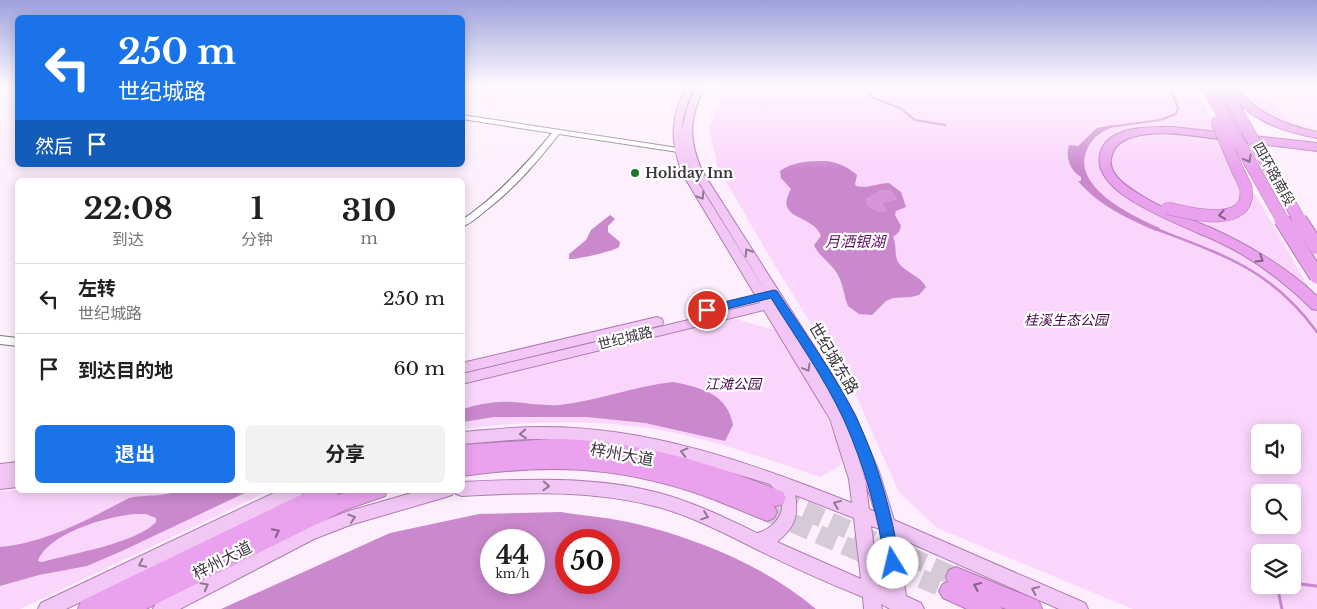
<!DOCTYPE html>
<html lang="zh">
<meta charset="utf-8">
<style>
body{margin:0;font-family:"Libre Baskerville","Noto Sans SC",serif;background:#f2f2f2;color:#202124;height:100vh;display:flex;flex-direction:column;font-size:19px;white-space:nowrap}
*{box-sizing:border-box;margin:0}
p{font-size:16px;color:#757577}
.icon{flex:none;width:28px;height:28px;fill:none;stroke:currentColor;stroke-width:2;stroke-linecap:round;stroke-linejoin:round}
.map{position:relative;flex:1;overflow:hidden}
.details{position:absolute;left:15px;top:178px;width:450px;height:315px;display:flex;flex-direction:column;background:#fff;border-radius:8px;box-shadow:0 2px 12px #0003}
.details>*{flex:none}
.hud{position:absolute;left:15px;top:15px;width:450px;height:152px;border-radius:8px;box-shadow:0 2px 12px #0003;background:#1a73e8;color:#fff;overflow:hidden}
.controls{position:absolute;left:1251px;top:424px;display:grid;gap:10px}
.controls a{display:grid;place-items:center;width:50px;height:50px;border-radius:8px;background:#fff;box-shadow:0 2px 12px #0003;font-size:25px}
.speed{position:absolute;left:480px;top:529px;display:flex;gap:10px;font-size:25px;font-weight:700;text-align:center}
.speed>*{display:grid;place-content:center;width:65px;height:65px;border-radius:50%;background:#fff;box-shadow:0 2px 12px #0003;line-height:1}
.speed small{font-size:12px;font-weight:400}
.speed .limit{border:8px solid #d22;background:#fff;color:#111}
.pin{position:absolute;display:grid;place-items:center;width:42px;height:42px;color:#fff;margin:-21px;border:2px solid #fff;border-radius:50%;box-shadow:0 1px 5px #0007}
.me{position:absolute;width:55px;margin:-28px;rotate:351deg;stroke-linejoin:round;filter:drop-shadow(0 0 4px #0008)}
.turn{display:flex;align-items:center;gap:18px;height:105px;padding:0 20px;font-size:22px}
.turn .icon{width:65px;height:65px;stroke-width:2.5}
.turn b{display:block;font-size:35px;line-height:42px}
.then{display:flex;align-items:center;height:48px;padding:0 20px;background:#0003;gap:10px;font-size:19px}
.eta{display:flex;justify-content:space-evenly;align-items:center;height:85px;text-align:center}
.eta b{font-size:30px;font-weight:700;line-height:35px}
.cta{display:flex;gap:10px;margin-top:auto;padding:10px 20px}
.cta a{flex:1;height:58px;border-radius:8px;background:#1a73e8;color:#fff;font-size:20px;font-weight:700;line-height:58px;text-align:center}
.cta a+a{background:#f2f2f2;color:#202124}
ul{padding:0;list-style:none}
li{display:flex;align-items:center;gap:15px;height:70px;padding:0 20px;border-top:1px solid #e0e0e0}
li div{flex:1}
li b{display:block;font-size:19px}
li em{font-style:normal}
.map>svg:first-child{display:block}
.built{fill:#fde5fd}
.green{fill:#fad5fc;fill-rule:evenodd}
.forest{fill:#d694d9}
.water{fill:#ca88cd;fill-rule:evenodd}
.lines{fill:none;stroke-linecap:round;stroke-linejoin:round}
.stream-far2{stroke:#ca88cd;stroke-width:2}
.stream-far1{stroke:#ca88cd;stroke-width:2.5}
.stream{stroke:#ca88cd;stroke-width:3}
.highway-tunnel{stroke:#d7cad8;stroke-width:19;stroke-dasharray:19 9;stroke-linecap:butt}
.minor-casing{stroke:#847485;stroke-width:2}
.major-casing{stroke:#ad7cb0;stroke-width:2}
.highway-casing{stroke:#ad7cb0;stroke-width:2}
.minor{fill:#fff;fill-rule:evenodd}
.major{fill:#f2c7f5;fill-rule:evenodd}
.highway{fill:#eaa2ee;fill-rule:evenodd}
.highway-bridge-far1-casing{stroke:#ad7cb0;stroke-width:13;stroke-linecap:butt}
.highway-bridge-casing{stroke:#ad7cb0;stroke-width:17;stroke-linecap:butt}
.highway-bridge-far1{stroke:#eaa2ee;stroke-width:12}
.highway-bridge{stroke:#eaa2ee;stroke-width:15}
.oneway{stroke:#826184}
.oneway2{stroke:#8e7790}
.route{fill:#1a73e8;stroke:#114b97}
.poi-dot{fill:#1a7828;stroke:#fff;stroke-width:2}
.labels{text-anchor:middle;stroke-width:4.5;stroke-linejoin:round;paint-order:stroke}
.poi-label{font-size:14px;font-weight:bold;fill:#3d363e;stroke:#fff;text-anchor:start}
.street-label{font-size:14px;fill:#3d363e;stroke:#fff}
.park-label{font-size:14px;font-style:italic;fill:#46084a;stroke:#fff}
.water-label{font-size:15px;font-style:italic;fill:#631369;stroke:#fff}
.near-street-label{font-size:16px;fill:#3d363e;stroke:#fff}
</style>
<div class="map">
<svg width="1317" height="609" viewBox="0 0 1317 609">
<rect width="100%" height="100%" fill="#feeffe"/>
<g class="built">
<polygon points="463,86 490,86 507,94 494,108 463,104"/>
<polygon points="1235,86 1317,86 1317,130 1297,127"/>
</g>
<g class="green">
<path d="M724,86H1196L1237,176L1256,196L1317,302V609H1133L937,528L899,492L857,398L774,264L718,168L709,128ZM1260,432H1292V465H1260ZM1260,492H1292V525H1260ZM1260,552H1292V585H1260Z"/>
<path d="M1235,86H1266C1273,109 1284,120 1307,127V130L1295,128L1255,111Z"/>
<polygon points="1290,86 1317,86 1317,100 1297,95"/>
<path d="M733,318L777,331L815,390L842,455L840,466L820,477C768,459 714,440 660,430C595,419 527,421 463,429V385Z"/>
<polygon points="17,490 271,490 20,609 0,609 0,491"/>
</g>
<polygon class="forest" points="882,190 890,190 897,199 883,203 887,210 880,212 868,206 866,199"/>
<g class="water">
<path d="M1112,125L1113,127C1100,132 1091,138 1086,152C1073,188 1134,217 1160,228L1156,231C1128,219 1098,205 1078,181H1081V177C1070,170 1065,158 1069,145L1078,146L1097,128Z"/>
<path d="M827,161C839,163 848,167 857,175L855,184L856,186C868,189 878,183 889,183L901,192L906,207L896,211L895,215L901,226L899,232L893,237C897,245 894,254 898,262C905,273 920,275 926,287L919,295L911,297L893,298L886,301L872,315L859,314L848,306C843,293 843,280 834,269C828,261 818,255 814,245L821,236C814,214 773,221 791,189L781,178L780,171C794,161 810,161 827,161ZM882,190H890L897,199L882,203L887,210L880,212L868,206L866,199Z"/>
<path d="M610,215L615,219L608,226V232L620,242L619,247C615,251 575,260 569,259V254L586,240L591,230Z"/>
<path d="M673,382C700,387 728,394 733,425L725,441L645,423L587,417H494L463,422V409C479,404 495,401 512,402C527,403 544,406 559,405C598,401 634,386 673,382Z"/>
<path d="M179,490H251L122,551L87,566L39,575L0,586V547C46,543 89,519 129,498C146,494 163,498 179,490ZM135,514H146L156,518V522C137,543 70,554 42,562L38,561C48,533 109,516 135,514Z"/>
<path d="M561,512C586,516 613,518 637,524C701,540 765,566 816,609H221L390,533L479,514ZM491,540H534V582H491ZM566,540H609V582H566Z"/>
</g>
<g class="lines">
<g class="stream-far2">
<polyline points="862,86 873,98 900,108 915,120 945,125"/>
<polyline points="1109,127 1160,120 1176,114 1178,108 1170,86"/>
</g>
<path class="stream-far1" d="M1156,229C1224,255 1272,270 1317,332"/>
<g class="stream">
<polyline points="1292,583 1317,586"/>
<polyline points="1282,609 1279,595 1283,585"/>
</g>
<g class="highway-tunnel">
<polyline points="779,499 956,577"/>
<polyline points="767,512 950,591"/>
</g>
<defs>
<g id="minor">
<path d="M462,115L678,148L687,146L691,148L678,152L559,134C537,162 514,189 485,211C478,217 471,223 462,227V220C497,196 525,166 552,133L462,119Z"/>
<polygon points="0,336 18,338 18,346 0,344"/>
</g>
<g id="major">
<path d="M687,86H695C688,100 683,113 682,129L687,108L697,86H705C689,118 688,138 702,171L833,376L855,415L879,472L894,520L1085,603L1088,609H1059L897,537L906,596L921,603L924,609H890L881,604L882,609H864L863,597C825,582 788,565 752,547C722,532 691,516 658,507C594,490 527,492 462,496L456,494L455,490H462V482C528,479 595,476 659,493C693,502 726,518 757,533C774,529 790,510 778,493C776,490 772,487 770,484C695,461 618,439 539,439C513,439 488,442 462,444V432C488,430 513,427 539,427C648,426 752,463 852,503L849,479L830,419L764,310L462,384V374L760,303L682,173C670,139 670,119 687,86ZM689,164L692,171L771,300L692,173ZM857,455L875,512L869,509L865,479ZM795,495L854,518L861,579L777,542C794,528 799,517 795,495ZM871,526L880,529L887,589L879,586Z"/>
<polygon points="657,317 662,319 663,322 662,325 462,373 462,363"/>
<polygon points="18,462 18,487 0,489 0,464"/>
<polygon points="280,490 304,490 302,495 66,609 38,609 41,603"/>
<polygon points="422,490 454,490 452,495 446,497 350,525 314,539 180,609 153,609 156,603 302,529 349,511"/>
</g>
<g id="highway">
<path d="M1224,86H1234C1256,113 1284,125 1317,132V138C1280,131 1246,119 1224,86Z"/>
<path d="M1173,127L1317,143V151C1284,147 1252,143 1219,139C1192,136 1160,129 1133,137C1120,141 1113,147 1111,159C1108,176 1132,190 1144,197C1165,210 1187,218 1209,227C1249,245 1285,266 1317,296V310L1312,309C1291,288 1268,270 1243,255C1228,246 1213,239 1198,233C1171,220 1087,191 1101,151C1110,125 1152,127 1173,127Z"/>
<path d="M551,439C632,439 709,462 783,492L786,498L783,504L776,506L771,505L774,506L777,512L774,518L767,521C743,512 720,501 696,493C614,466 548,464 462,476V445Z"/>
<polygon points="311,490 339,490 337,495 353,490 387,490 385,496 345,510 146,609 78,609 81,601"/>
<polygon points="956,567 1039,601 1042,609 1006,609 1001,607 1002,609 967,609 943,598 939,591 943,584 948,582 946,577 949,570"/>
</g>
</defs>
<use href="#minor" class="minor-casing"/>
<use href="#major" class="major-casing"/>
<use href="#highway" class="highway-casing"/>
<use href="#minor" class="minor"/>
<use href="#major" class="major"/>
<use href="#highway" class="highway"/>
<defs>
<g id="highway-bridge-far1">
<polyline points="1207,86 1283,221"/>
<polyline points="1222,86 1300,221"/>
<path d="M1167,208C1187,213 1251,230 1246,189C1245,184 1241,177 1238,171C1231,155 1224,138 1217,122"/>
</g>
<g id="highway-bridge">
<polyline points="1282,220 1317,276"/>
<polyline points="1299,220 1317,247"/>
</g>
</defs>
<use href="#highway-bridge-far1" class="highway-bridge-far1-casing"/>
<use href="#highway-bridge" class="highway-bridge-casing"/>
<use href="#highway-bridge-far1" class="highway-bridge-far1"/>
<use href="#highway-bridge" class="highway-bridge"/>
</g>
<defs><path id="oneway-chevron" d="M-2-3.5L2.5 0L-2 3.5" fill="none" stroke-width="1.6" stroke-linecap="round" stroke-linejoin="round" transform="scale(1.25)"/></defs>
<g class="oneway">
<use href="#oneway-chevron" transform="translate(1248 159) rotate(61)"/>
<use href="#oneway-chevron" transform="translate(1222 215) rotate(171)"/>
<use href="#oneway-chevron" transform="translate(1260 259) rotate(32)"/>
<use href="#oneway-chevron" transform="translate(276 532) rotate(-26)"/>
<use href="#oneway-chevron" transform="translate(977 586) rotate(-157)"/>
</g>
<g class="oneway2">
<use href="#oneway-chevron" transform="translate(701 196) rotate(58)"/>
<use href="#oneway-chevron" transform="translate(748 252) rotate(-122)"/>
<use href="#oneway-chevron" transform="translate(807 368) rotate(59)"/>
<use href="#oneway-chevron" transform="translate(523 434) rotate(176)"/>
<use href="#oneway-chevron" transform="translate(684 452) rotate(-165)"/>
<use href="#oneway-chevron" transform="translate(546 486) rotate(3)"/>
<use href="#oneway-chevron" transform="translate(837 504) rotate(-158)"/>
<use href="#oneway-chevron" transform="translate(705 516) rotate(19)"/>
<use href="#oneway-chevron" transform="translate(352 518) rotate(-18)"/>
<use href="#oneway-chevron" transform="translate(142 564) rotate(154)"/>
<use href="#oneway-chevron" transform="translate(205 586) rotate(-28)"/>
<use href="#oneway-chevron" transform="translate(1035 590) rotate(-156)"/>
</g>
<linearGradient id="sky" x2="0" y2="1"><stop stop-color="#9ca2dd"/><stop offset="0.5" stop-color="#fff8ff"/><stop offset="1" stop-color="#fff8ff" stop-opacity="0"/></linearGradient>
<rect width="1317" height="171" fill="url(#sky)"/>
<path class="route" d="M774,290L777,291C804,332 834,373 856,417C878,463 892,513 900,563L898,568L893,570L887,568L885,563C878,514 864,465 844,420C824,377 796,338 771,298L707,314L701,310L707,306Z"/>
<circle class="poi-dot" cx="635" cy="173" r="5"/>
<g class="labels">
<g class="poi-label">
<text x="645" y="178">Holiday Inn</text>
</g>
<g class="street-label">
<text transform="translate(1274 174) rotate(61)" y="5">四环路南段</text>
<text transform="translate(625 338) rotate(-14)" y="5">世纪城路</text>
</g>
<g class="park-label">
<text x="1066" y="325">桂溪生态公园</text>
<text x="733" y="389">江滩公园</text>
</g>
<g class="water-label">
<text x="855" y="247">月洒银湖</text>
</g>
<g class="near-street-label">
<text transform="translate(834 358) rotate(59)" y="6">世纪城东路</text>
<text transform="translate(622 454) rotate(10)" y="6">梓州大道</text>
<text transform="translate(222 560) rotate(-27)" y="6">梓州大道</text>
</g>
</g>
</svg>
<div class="controls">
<a><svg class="icon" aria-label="sound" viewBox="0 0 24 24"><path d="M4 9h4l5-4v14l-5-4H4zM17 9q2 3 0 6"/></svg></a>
<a><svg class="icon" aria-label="search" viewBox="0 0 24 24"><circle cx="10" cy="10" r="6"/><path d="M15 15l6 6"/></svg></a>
<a><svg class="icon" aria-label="layers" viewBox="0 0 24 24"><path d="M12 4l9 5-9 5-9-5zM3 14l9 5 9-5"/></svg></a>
</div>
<div class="speed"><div>44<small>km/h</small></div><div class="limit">50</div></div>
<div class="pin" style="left:707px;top:310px;background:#d93025"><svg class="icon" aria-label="arrive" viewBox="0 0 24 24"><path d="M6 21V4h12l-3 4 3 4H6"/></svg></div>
<svg class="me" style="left:893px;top:563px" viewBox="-20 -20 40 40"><circle r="19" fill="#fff"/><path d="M0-13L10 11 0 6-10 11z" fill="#1a73e8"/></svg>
<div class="hud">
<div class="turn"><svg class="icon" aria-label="left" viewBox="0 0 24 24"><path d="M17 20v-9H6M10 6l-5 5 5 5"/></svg><div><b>250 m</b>世纪城路</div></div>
<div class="then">然后<svg class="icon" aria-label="arrive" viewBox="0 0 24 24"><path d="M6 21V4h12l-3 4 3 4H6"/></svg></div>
</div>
<section class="details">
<div class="eta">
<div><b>22:08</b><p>到达</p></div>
<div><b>1</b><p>分钟</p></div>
<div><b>310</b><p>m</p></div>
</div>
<ul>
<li><svg class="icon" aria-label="left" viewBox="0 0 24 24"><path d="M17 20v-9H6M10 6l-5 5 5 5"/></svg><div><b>左转</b><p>世纪城路</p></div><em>250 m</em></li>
<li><svg class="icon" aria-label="arrive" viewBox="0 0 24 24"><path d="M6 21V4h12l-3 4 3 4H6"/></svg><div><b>到达目的地</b></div><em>60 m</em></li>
</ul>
<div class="cta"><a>退出</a><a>分享</a></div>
</section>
</div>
